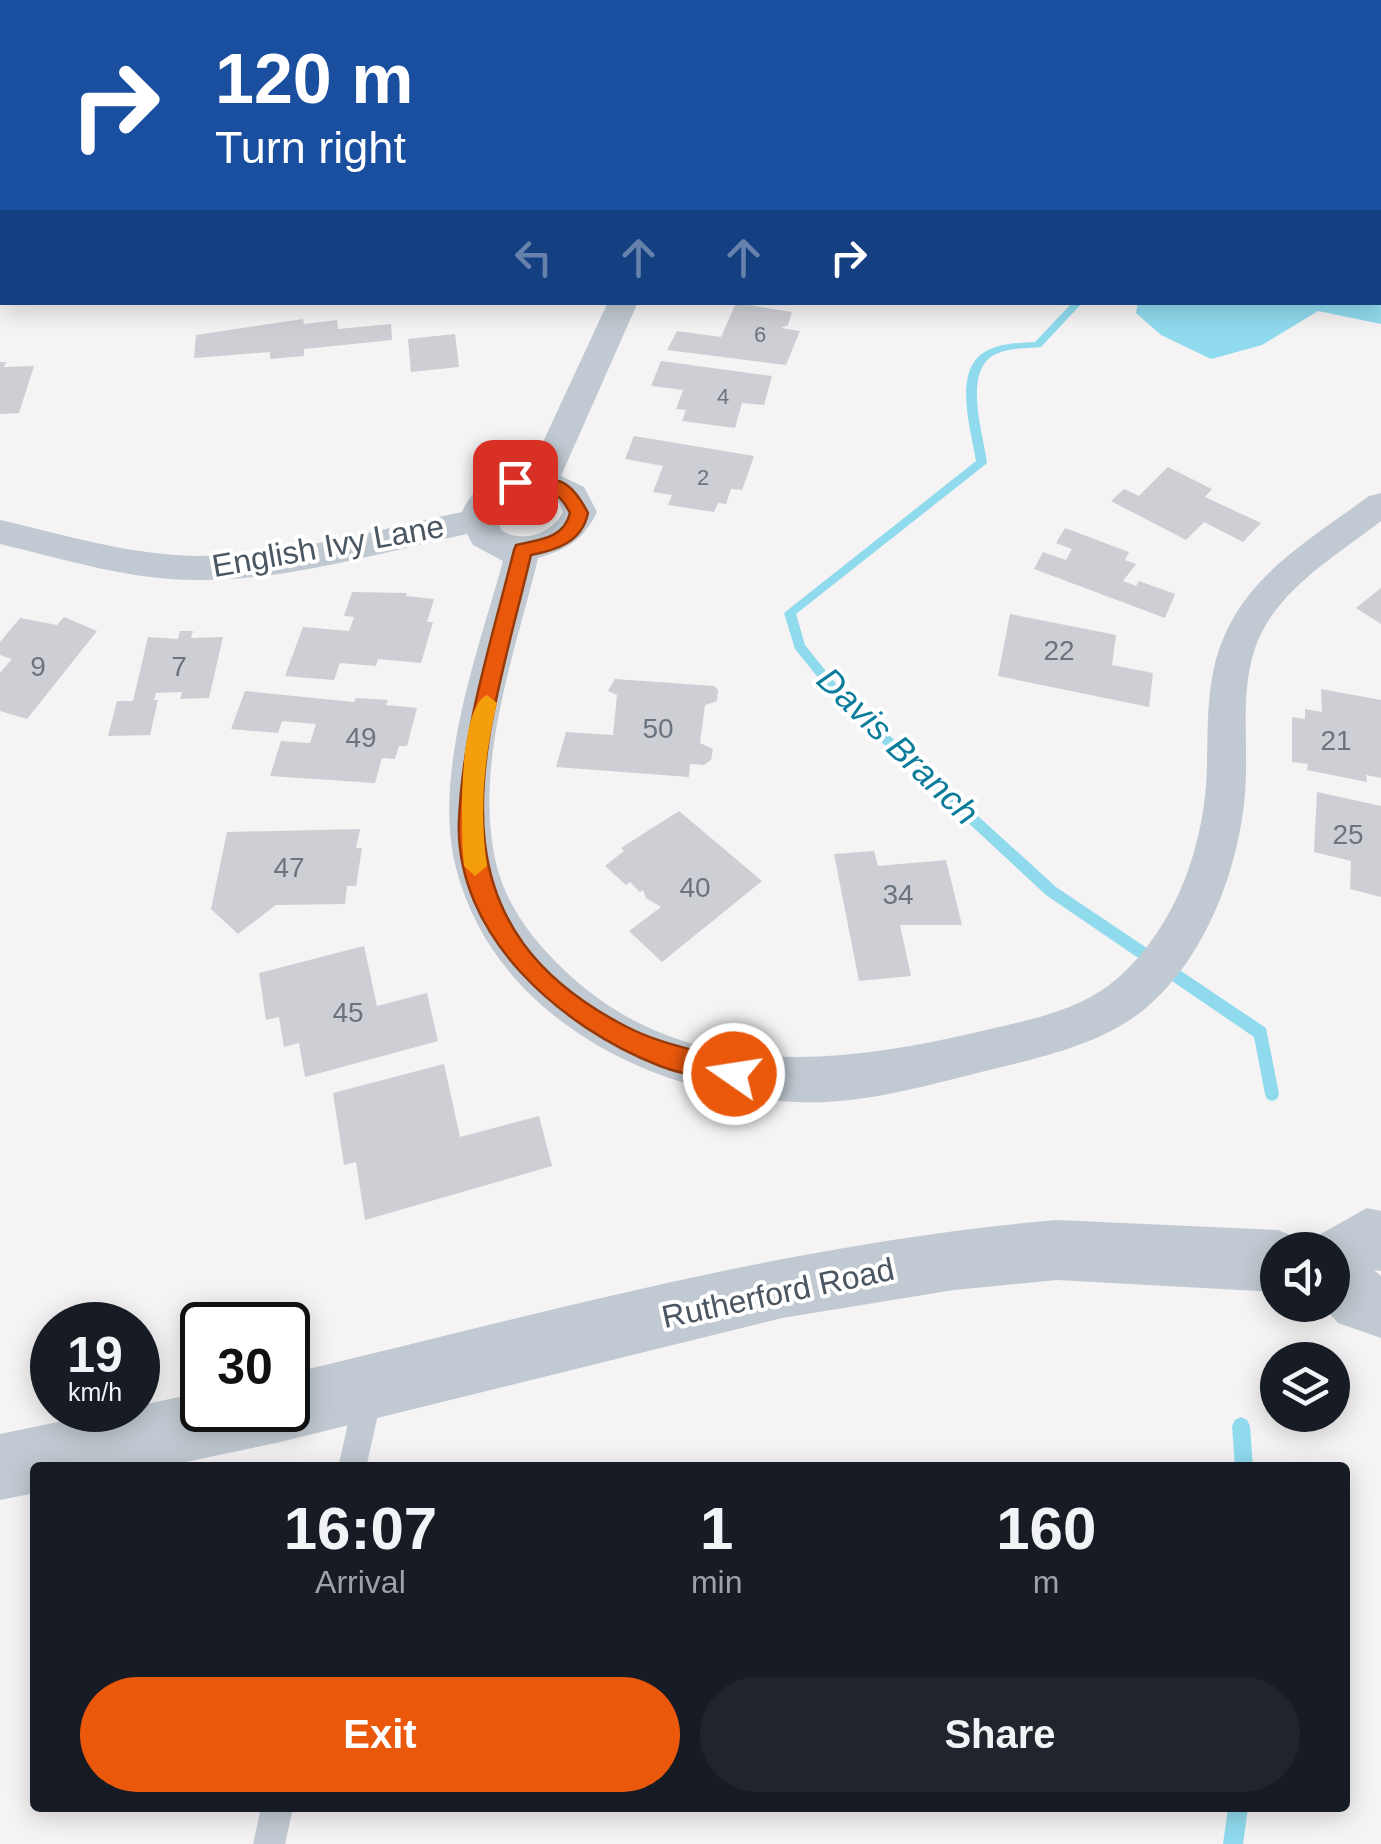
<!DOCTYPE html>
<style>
body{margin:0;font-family:Arial,sans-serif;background:#20242c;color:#f1f3f6;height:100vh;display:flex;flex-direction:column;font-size:38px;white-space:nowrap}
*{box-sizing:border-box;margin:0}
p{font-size:32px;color:#9ea1a6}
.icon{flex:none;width:55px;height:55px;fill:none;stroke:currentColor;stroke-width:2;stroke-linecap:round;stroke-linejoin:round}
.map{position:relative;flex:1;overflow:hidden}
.drawer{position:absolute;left:30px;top:1462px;width:1320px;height:350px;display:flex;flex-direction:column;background:#171b24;border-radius:10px;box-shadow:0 5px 25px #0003}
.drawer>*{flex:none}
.hud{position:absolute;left:0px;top:0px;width:1382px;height:305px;box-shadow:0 5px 25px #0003;background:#1a4fa0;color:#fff;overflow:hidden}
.tools{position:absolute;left:1260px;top:1232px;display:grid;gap:20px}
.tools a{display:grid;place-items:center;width:90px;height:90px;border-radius:50%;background:#171b24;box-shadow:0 5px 25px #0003;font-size:50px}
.speed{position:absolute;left:30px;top:1302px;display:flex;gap:20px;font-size:50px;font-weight:700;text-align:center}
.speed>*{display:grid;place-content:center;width:130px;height:130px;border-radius:50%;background:#171b24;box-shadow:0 5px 25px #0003;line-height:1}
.speed small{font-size:25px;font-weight:400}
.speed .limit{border:5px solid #111;border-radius:15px;background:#fff;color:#111}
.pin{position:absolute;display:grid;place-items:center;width:85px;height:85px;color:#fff;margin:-42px;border-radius:20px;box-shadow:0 5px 15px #0006}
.me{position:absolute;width:110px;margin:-55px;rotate:283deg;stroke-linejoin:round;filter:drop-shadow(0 0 8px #0008)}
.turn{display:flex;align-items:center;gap:35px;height:210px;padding:0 50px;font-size:45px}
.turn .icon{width:130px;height:130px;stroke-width:2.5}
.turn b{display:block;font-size:70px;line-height:85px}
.lanes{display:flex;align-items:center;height:95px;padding:0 50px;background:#0003;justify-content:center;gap:50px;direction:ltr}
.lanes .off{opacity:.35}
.eta{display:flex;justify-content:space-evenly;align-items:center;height:170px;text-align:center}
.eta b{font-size:60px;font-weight:700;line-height:70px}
.button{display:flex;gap:20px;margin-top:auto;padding:20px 50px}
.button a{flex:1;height:115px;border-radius:60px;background:#ea580c;color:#fff;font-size:40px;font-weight:700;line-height:115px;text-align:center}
.button a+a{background:#20242c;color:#f1f3f6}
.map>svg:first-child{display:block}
.water{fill:#90daee}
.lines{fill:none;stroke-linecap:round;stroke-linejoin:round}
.stream{fill:#90daee;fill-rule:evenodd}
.building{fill:#cdcfd5}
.service{fill:#c1cad2;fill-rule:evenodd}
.minor{fill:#c1cad2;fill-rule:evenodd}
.tertiary{fill:#c1cad2;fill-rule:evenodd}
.route{fill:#ea580c;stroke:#983908;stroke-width:2.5}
.slow{fill:#f59e0b}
.labels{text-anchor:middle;stroke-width:8;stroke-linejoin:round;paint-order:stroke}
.far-number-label{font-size:22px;fill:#6b747e}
.number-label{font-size:28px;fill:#6b747e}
.street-label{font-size:32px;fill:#4a5661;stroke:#fff}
.water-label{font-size:35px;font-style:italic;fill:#0c7c9b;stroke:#fff}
</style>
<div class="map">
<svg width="1381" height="1844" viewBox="0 0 1381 1844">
<rect width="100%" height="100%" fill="#f5f3f3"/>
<polygon class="water" points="1380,192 1381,324 1318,311 1262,345 1211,359 1161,335 1136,313 1138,302 1380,302"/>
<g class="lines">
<g class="stream">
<polygon points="876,0 904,0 897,2 874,2"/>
<polygon points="1111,0 1119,0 1121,2 1113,2"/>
<polygon points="2,223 2,229 0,230 0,224"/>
<path d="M1073,302H1083L1041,347C1026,349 1008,347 994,355C963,372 983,434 987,462L986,464L796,614L805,645L845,695L1056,887L1266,1028L1279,1094L1277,1099L1272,1101L1267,1099L1265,1094L1254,1037L1046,895L837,701L795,649L784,613L976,461C971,429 951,368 988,350C1003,343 1019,343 1035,342Z"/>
<polygon points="1241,1417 1247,1420 1250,1426 1253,1468 1235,1468 1232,1426 1235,1420"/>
<polygon points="1228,1808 1248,1808 1243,1844 1223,1844"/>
</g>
</g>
<g class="building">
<polygon points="736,303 792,312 788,325 781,328 800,331 786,365 667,350 677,331 721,337"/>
<polygon points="303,319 304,324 337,320 338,329 391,324 392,340 304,349 304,356 270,359 270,352 194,358 196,335"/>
<polygon points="455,334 459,367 411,372 408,339"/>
<polygon points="661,361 772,376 764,405 742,403 735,428 682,421 686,410 676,409 683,390 651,386"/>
<polygon points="0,362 6,362 4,367 34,366 19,413 0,414"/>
<polygon points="634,436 754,456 742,490 731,489 726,504 718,503 714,512 668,505 672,495 653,492 663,466 625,459"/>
<polygon points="1168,467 1212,489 1205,497 1261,523 1243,542 1204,522 1186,540 1111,501 1124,489 1139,496"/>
<polygon points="1065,528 1129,552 1125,560 1136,564 1123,581 1136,586 1139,581 1175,594 1165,618 1034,569 1043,552 1066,560 1072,549 1056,543"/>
<polygon points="1381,588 1381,624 1356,608"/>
<polygon points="352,592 407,593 406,596 434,599 427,622 433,622 421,663 378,659 376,666 340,663 334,680 285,676 303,627 349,631 354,617 344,616"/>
<polygon points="1010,614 1116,635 1112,665 1153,673 1149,707 998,676"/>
<polygon points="64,617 97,631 27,719 0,711 0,673 12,659 0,655 0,642 20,618 57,625"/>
<polygon points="180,631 193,631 191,638 223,637 209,698 180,699 182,692 156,693 154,700 158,700 150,735 108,736 117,701 133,701 148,637 178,639"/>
<polygon points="615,679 714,686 718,690 717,701 705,705 700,743 713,749 711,760 704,765 690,764 689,777 556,767 566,732 613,735 617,695 608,691"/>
<polygon points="1321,689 1381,700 1381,778 1366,775 1367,782 1307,770 1308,764 1292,762 1292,717 1305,719 1305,709 1322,712"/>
<polygon points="245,691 354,702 356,698 388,700 386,705 417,708 407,746 399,746 395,759 382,758 375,783 270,776 281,741 310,743 316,724 282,721 278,733 231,729"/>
<polygon points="1317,792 1381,806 1381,897 1350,889 1351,861 1314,852"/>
<polygon points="679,811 762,881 662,962 629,931 661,907 646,898 643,890 640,892 630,882 626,885 605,866 624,851 621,848"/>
<polygon points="360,829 356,848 362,848 356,886 347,886 345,904 276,905 238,934 211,909 227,832"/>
<polygon points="874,851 878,866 946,860 962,925 900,925 911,976 859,981 834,854"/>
<polygon points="364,946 377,1006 427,993 438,1041 305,1077 299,1043 284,1047 279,1017 266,1020 259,973"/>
<polygon points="444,1064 460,1137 539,1116 552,1166 365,1220 356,1162 344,1165 333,1093"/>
</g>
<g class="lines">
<g class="service">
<polygon points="369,1378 379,1382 383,1392 366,1468 338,1468 355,1392 359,1382"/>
<polygon points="261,1808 293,1808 285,1844 253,1844"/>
</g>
<g class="minor">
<polygon points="695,0 721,0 723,2 697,2"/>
<polygon points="1309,0 1333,0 1335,2 1311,2"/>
<rect x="1380" y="48" width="1" height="15"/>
<polygon points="2,133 2,149 0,150 0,134"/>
<path d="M608,302H638L561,476L584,487L597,512C583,540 568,549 538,558C515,655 472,767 497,867C507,906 533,940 561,967C678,1082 832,1066 978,1032C1027,1020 1080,1012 1119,977C1177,925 1205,844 1207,767C1208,719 1206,670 1229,626C1258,568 1318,534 1369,496L1381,493V521C1340,553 1288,583 1263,630C1240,673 1247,725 1246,772C1245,854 1210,954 1146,1008C1100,1046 1037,1058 981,1072C921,1087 859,1105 797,1102C654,1097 494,1017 456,868C432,774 478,652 503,561L473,545L467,534C378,553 287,581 196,580C129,580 64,559 0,544V520C65,535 130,555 197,556C287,556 375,530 462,512C475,483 500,473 530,470ZM537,492L559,503L563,512C552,534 522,544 501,530L496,510C508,497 519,493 537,492Z"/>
</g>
<g class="tertiary">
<polygon points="1367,1208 1381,1211 1381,1271 1374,1270 1381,1276 1381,1338 1338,1323 1322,1305 1332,1305 1332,1250 1306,1250 1310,1240"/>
<path d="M1057,1220L1278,1230L1300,1239L1304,1250H1278V1292L1057,1280L954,1290L782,1318L276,1443L157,1468H35V1493L0,1500V1434L116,1410H138V1406L202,1392V1410H288V1374C543,1313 795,1242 1057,1220Z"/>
</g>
</g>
<path class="route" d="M515,477C556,479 568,474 588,513C582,542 557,550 531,555C488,738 414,918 627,1027C666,1047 704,1050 743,1066L747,1074L743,1081L734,1085C710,1079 684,1075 660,1066C562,1028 454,936 459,820C463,728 492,639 514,550L516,545C538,540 564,539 570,513C554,481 539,493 509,487V478Z"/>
<path class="slow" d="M487,695L497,703C484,757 479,811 487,866L475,876L464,866C461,837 457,707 487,695Z"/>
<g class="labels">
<g class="far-number-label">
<text x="760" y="342">6</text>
<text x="723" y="404">4</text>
<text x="703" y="485">2</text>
</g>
<g class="number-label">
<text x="1059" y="660">22</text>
<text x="38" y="676">9</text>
<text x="179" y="676">7</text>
<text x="658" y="738">50</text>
<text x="361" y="747">49</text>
<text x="1336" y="750">21</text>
<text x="1348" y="844">25</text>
<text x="289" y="877">47</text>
<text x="695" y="897">40</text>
<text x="898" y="904">34</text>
<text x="348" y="1022">45</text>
</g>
<g class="street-label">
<text transform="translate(328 546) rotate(-10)" y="11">English Ivy Lane</text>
<text transform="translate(778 1293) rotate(-12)" y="11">Rutherford Road</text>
</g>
<g class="water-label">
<text transform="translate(898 746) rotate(44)" y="12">Davis Branch</text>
</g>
</g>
</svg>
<div class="tools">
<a><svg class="icon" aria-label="sound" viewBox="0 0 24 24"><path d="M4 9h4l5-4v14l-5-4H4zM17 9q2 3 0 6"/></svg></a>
<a><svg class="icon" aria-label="layers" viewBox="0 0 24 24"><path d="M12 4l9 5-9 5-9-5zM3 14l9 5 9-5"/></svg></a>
</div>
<div class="speed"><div>19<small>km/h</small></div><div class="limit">30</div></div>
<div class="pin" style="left:515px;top:482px;background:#d93025"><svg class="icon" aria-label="arrive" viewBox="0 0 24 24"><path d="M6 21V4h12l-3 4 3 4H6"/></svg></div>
<svg class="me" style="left:734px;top:1074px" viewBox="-20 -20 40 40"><circle r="17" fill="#ea580c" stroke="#fff" stroke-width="3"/><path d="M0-11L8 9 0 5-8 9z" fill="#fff"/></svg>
<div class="hud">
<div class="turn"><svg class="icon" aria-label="right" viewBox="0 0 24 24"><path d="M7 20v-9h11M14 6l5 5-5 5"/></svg><div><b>120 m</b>Turn right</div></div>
<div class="lanes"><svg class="icon off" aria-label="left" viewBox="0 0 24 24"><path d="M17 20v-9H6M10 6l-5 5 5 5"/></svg><svg class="icon off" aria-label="ahead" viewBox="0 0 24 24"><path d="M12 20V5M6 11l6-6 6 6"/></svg><svg class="icon off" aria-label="ahead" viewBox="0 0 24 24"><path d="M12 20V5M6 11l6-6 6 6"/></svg><svg class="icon" aria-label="right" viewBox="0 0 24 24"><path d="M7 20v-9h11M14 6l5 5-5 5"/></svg></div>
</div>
<section class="drawer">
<div class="eta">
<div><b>16:07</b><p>Arrival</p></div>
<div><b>1</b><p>min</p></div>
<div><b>160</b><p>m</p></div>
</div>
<div class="button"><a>Exit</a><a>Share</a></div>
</section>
</div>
